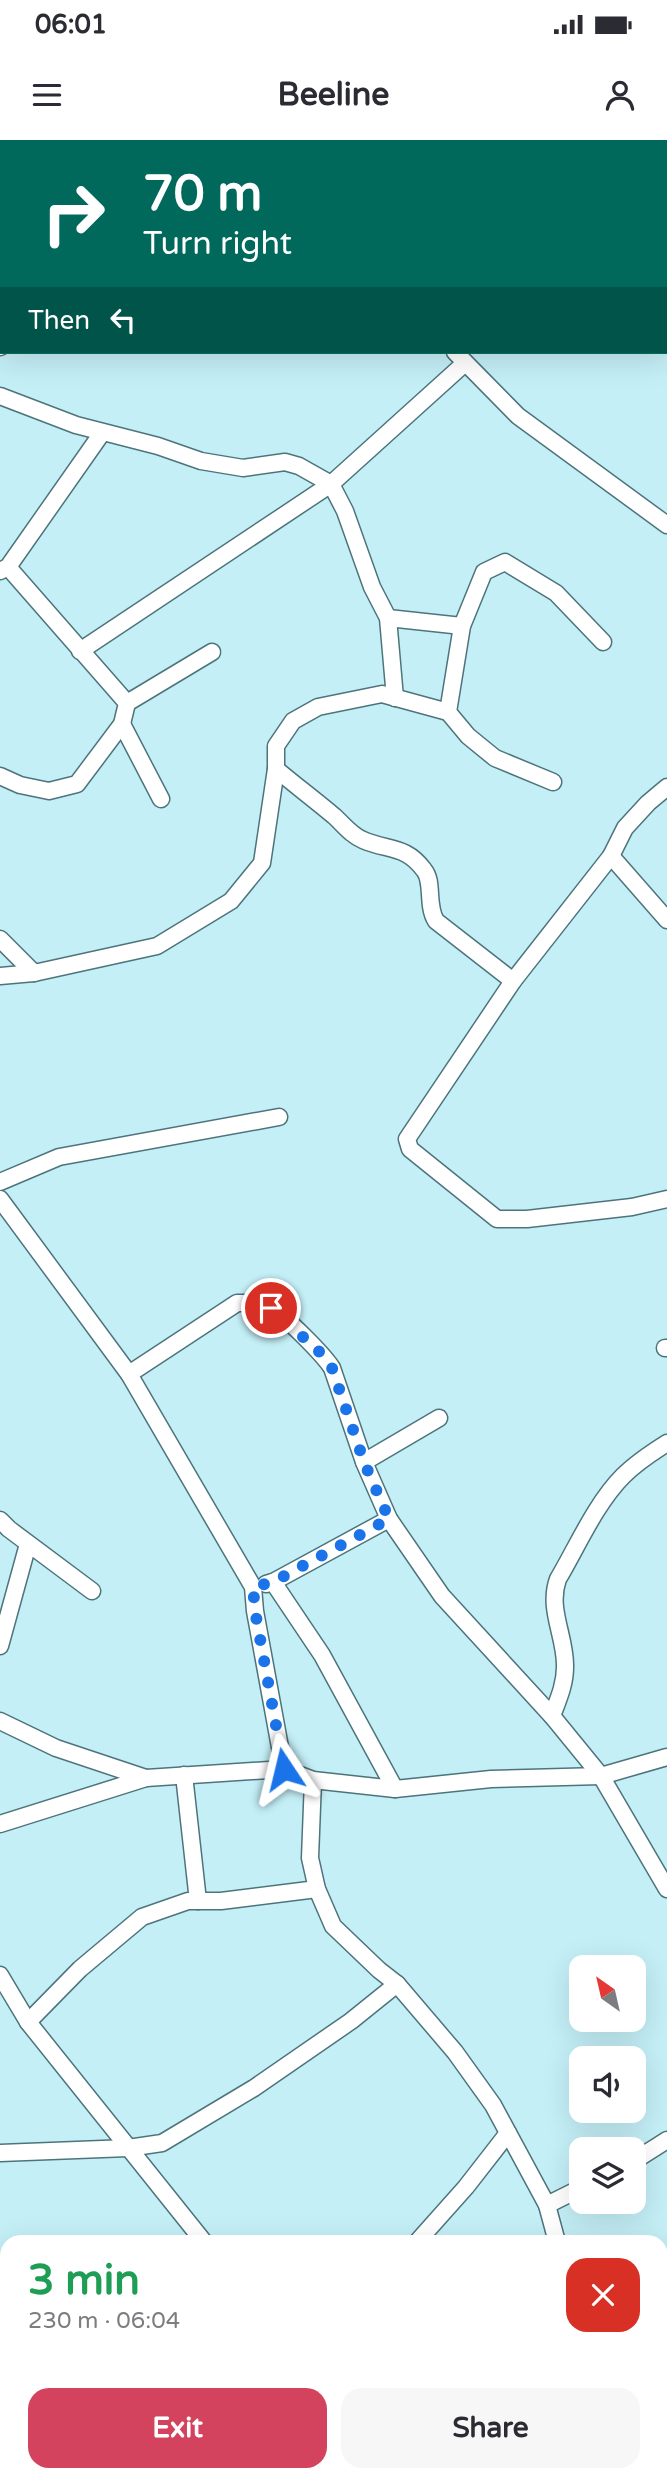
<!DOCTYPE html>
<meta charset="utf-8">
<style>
body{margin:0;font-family:"Varela Round",sans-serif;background:#f7f7f7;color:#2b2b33;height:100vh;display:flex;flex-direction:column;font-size:26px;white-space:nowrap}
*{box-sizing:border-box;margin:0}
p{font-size:23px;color:#7c7c81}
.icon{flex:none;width:38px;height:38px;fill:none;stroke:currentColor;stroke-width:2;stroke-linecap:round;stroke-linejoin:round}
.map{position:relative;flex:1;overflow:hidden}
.panel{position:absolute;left:0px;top:2095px;width:668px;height:247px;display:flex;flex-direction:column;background:#fff;border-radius:21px 21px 0 0;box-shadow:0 7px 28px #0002}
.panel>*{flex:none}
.top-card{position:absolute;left:0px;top:0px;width:668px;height:214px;box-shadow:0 7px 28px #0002;background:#00695c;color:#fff;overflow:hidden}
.needle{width:46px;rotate:326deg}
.controls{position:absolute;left:569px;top:1815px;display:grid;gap:14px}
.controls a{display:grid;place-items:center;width:77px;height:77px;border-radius:14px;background:#fff;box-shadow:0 7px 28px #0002;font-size:35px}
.pin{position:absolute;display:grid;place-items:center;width:60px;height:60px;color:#fff;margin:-30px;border:4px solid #fff;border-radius:50%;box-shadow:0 2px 7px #0007}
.me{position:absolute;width:77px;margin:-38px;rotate:350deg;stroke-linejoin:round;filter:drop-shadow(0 0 5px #0008)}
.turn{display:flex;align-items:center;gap:24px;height:147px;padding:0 28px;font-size:32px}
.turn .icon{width:91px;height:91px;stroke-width:2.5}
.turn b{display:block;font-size:49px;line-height:60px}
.then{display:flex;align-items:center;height:66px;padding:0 28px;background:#0003;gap:14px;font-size:26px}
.round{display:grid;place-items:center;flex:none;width:74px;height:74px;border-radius:21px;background:#f7f7f7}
.head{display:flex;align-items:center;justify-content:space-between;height:119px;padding:0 28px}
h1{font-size:42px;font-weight:800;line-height:52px;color:#1e9e55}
.button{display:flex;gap:14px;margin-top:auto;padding:14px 28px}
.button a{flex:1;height:80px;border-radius:21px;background:#d3435d;color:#fff;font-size:28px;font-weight:800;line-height:80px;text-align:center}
.button a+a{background:#f7f7f7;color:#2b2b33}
.status{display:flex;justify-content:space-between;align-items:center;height:49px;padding:0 35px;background:#fff;direction:ltr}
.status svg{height:19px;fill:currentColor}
header{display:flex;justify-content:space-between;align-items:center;height:91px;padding:0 28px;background:#fff;font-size:32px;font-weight:800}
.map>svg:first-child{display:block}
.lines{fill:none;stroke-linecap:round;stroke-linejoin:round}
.minor-casing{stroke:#4d747b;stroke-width:19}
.minor{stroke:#fff;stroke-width:16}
.route{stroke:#1a73e8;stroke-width:12;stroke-dasharray:0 21.6}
</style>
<div class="status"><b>06:01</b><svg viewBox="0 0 49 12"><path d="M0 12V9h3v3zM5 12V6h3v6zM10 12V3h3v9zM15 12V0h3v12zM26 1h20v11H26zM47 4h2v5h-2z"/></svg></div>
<header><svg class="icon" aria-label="menu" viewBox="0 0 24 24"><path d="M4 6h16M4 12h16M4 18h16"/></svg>Beeline<svg class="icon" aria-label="person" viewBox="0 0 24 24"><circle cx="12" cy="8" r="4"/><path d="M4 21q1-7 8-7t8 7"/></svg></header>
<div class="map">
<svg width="667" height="2340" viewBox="0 0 667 2340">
<rect width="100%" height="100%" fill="#c4eff7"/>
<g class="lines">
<defs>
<g id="minor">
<polyline points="100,0 102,2"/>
<polyline points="268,0 269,2"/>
<polyline points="389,0 390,2"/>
<polyline points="553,0 554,2"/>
<polyline points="515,2 516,0"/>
<polyline points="667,39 667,38"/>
<polyline points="0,207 2,206"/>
<polyline points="455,212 518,276 667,385"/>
<polyline points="0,256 76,285 158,306 201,321 243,328 285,322 299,326 331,344 345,371 372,447 388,478 395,558"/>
<polyline points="0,431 8,427 102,293"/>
<polyline points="388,478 462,486"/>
<polyline points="80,511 331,344 465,223"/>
<polyline points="127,563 212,512"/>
<polyline points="122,584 161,659"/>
<path d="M276,629C295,645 315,660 334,676C344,685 351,695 363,700C388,711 406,705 424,730C434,742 426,765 436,781L513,841"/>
<polyline points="0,636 20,645 49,651 77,644 122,584 127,563 8,427"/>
<polyline points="553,642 495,618 468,596 448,572 462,486 484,432 505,422 556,453 603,502"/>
<polyline points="667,647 648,663 625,688 611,716 513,841 407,999 410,1009 497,1079 527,1079 632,1067 667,1059"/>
<polyline points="611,716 667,780"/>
<polyline points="0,799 34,833"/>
<polyline points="0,836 34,833 157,806 231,761 262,723 276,629 276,606 293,581 318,567 382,554 448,572"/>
<polyline points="0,1042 59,1017 279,977"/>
<polyline points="0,1059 129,1234 253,1447 255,1471 284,1629"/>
<polyline points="665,1208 667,1208"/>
<path d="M129,1234L237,1163C248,1163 261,1162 271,1168C285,1176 323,1214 332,1228L364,1322L389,1379L442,1456L552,1576L601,1636L667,1749"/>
<polyline points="364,1322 439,1278"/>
<polyline points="0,1380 9,1389 92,1451"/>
<polyline points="273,1442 322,1515 395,1649"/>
<polyline points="266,1444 273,1442 389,1379"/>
<polyline points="0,1506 28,1404"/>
<path d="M552,1576C558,1560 565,1545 565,1527C566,1497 547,1469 558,1439C577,1407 596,1363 623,1336C636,1323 651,1313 667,1303"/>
<polyline points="0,1581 56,1608 146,1638"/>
<polyline points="184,1635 198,1761"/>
<polyline points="313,1640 310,1718 317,1749 333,1786 379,1830 397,1844 455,1912 493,1965 547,2065 557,2102"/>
<polyline points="0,1684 146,1638 284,1629 313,1640 395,1649 491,1639 601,1636 667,1617"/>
<polyline points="0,1835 28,1882 204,2102"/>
<polyline points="28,1882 80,1829 142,1777 188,1761 221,1761 317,1749"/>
<polyline points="0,2013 128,2008 162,2003 254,1948 351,1881 397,1844"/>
<polyline points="634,2021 667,2000"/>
<polyline points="547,2065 581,2048"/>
<polyline points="417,2102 466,2047 508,1993"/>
<polyline points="662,2192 667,2188"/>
<polyline points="0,2333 7,2329"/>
<polyline points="343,2334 346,2340"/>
<polyline points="436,2340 445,2334"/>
</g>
</defs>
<use href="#minor" class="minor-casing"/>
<use href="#minor" class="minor"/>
</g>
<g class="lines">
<polyline class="route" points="271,1168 324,1216 332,1228 364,1322 389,1379 273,1442 253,1447 255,1471 284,1629"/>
</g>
</svg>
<div class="controls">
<a><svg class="needle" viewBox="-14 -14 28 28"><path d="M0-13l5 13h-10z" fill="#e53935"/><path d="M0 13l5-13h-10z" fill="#7c7c81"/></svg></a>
<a><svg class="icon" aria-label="sound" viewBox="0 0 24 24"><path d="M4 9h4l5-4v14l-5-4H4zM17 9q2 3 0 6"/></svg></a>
<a><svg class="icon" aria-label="layers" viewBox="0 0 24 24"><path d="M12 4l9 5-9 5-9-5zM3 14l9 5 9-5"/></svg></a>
</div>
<div class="pin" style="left:271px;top:1168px;background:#d93025"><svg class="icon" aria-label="arrive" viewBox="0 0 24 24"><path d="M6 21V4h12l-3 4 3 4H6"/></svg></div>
<svg class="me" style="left:284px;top:1629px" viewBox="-20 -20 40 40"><path d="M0-17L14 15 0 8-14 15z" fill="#1a73e8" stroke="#fff" stroke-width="4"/></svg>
<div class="top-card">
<div class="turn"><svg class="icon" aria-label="right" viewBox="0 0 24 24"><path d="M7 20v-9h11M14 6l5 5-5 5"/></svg><div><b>70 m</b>Turn right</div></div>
<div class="then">Then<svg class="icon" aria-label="left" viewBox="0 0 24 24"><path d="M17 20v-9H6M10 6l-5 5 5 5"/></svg></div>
</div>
<section class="panel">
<div class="head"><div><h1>3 min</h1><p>230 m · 06:04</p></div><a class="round" style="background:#d93025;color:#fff"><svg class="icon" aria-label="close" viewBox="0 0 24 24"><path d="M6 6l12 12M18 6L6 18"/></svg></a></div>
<div class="button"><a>Exit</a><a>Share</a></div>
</section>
</div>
